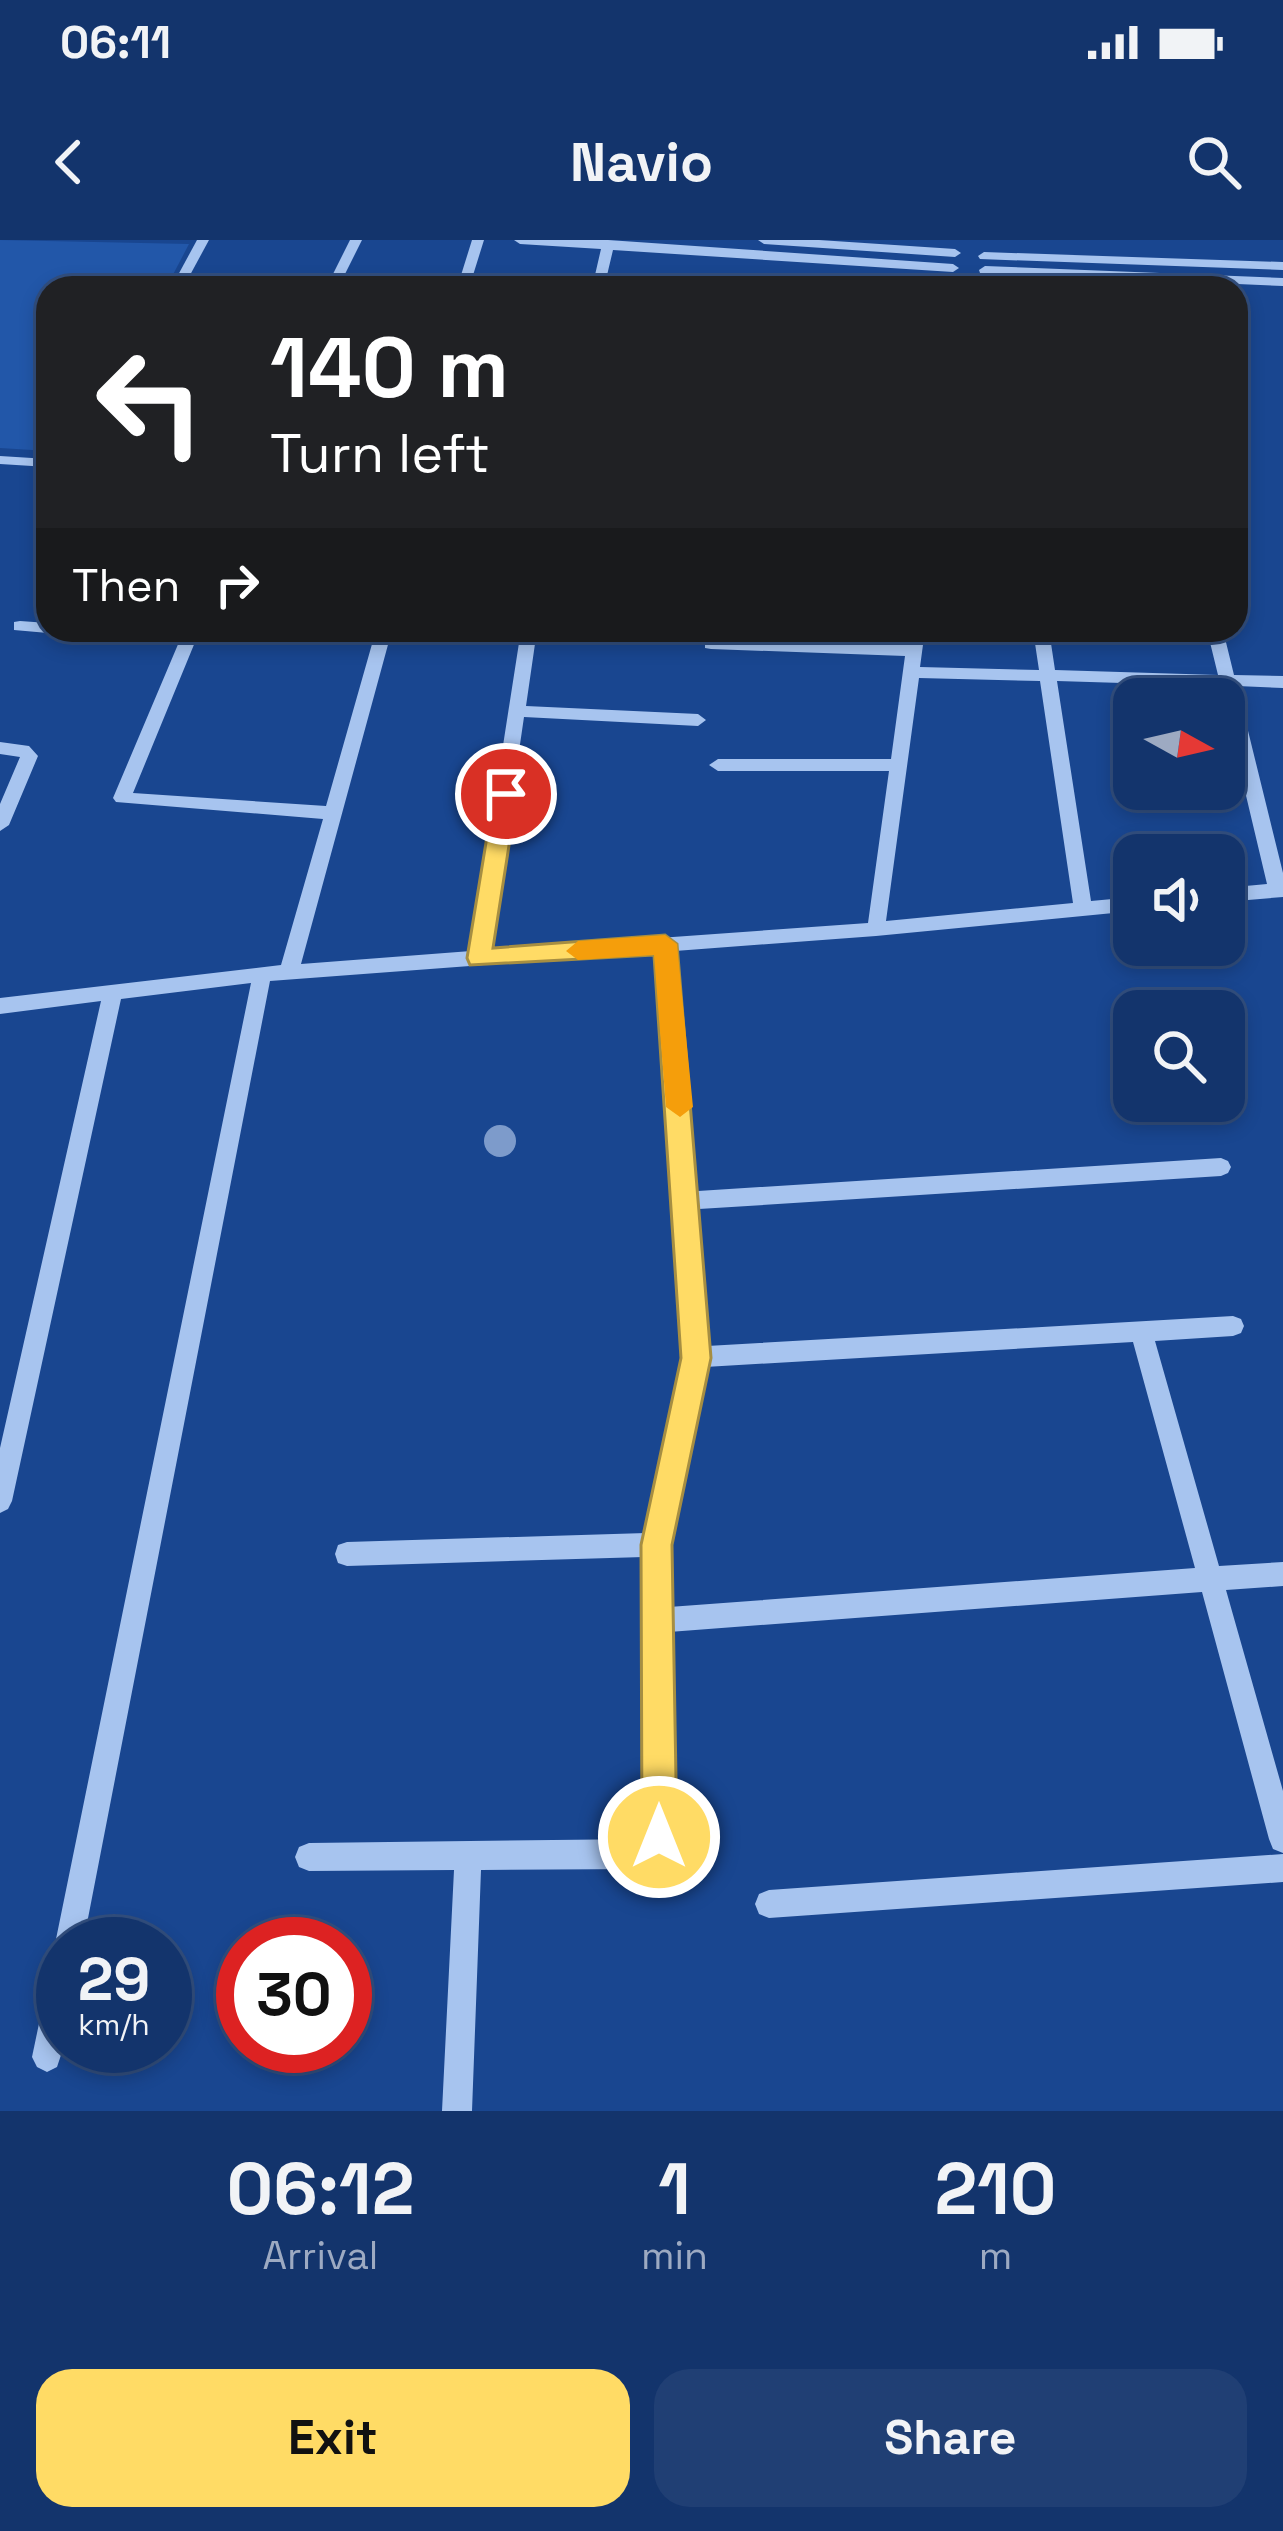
<!DOCTYPE html>
<style>
body{margin:0;font-family:"Space Grotesk",sans-serif;background:#203f74;color:#f1f3f6;height:100vh;display:flex;flex-direction:column;font-size:45px;white-space:nowrap}
*{box-sizing:border-box;margin:0}
p{font-size:39px;color:#9daac2}
.icon{flex:none;width:66px;height:66px;fill:none;stroke:currentColor;stroke-width:2;stroke-linecap:round;stroke-linejoin:round}
.map{position:relative;height:1871px;overflow:hidden}
.drawer{display:flex;flex-direction:column;background:#13346c;flex:1}
.drawer>*{flex:none}
.banner{position:absolute;left:36px;top:36px;width:1212px;height:366px;border-radius:36px;box-shadow:0 6px 18px #0003,0 0 0 3px #324f7f;background:#202124;color:#fff;overflow:hidden}
.needle{width:78px;rotate:98deg}
.tools{position:absolute;left:1113px;top:438px;display:grid;gap:24px}
.tools a{display:grid;place-items:center;width:132px;height:132px;border-radius:24px;background:#13346c;box-shadow:0 6px 18px #0003,0 0 0 3px #324f7f;font-size:60px}
.speed{position:absolute;left:36px;top:1677px;display:flex;gap:24px;font-size:60px;font-weight:700;text-align:center}
.speed>*{display:grid;place-content:center;width:156px;height:156px;border-radius:50%;background:#13346c;box-shadow:0 6px 18px #0003,0 0 0 3px #324f7f;line-height:1}
.speed small{font-size:30px;font-weight:400}
.speed .limit{border:18px solid #d22;background:#fff;color:#111}
.pin{position:absolute;display:grid;place-items:center;width:102px;height:102px;color:#fff;margin:-51px;border:6px solid #fff;border-radius:50%;box-shadow:0 3px 12px #0007}
.me{position:absolute;width:132px;margin:-66px;rotate:0deg;stroke-linejoin:round;filter:drop-shadow(0 0 9px #0008)}
.turn{display:flex;align-items:center;gap:42px;height:252px;padding:0 36px;font-size:54px}
.turn .icon{width:156px;height:156px;stroke-width:2.5}
.turn b{display:block;font-size:84px;line-height:102px}
.then{display:flex;align-items:center;height:114px;padding:0 36px;background:#0003;gap:24px;font-size:45px}
.eta{display:flex;justify-content:space-evenly;align-items:center;height:204px;text-align:center}
.eta b{font-size:72px;font-weight:700;line-height:84px}
.primary-button{display:flex;gap:24px;margin-top:auto;padding:24px 36px}
.primary-button a{flex:1;height:138px;border-radius:36px;background:#ffdb65;color:#111;font-size:48px;font-weight:700;line-height:138px;text-align:center}
.primary-button a+a{background:#203f74;color:#f1f3f6}
.status{display:flex;justify-content:space-between;align-items:center;height:84px;padding:0 60px;background:#13346c;direction:ltr}
.status svg{height:33px;fill:currentColor}
header{display:flex;justify-content:space-between;align-items:center;height:156px;padding:0 36px;background:#13346c;font-size:54px;font-weight:700}
.map>svg:first-child{display:block}
.green{fill:#2257a9}
.lines{fill:none;stroke-linecap:round;stroke-linejoin:round}
.minor{fill:#a7c4ef;fill-rule:evenodd}
.tree{fill:#7d9bcb}
.route{fill:#ffdb65;stroke:#a68e42;stroke-width:3}
.slow{fill:#f59e0b}
</style>
<div class="status"><b>06:11</b><svg viewBox="0 0 49 12"><path d="M0 12V9h3v3zM5 12V6h3v6zM10 12V3h3v9zM15 12V0h3v12zM26 1h20v11H26zM47 4h2v5h-2z"/></svg></div>
<header><svg class="icon" aria-label="back" viewBox="0 0 24 24"><path d="M15 5l-7 7 7 7"/></svg>Navio<svg class="icon" aria-label="search" viewBox="0 0 24 24"><circle cx="10" cy="10" r="6"/><path d="M15 15l6 6"/></svg></header>
<div class="map">
<svg width="1283" height="1871" viewBox="0 0 1283 1871">
<rect width="100%" height="100%" fill="#194690"/>
<polygon class="green" points="0,0 189,4 166,48 48,48 48,211 0,208"/>
<g class="lines">
<g class="minor">
<polygon points="197,0 209,0 183,48 171,48"/>
<polygon points="350,0 362,0 338,48 326,48"/>
<polygon points="472,0 484,0 469,48 457,48"/>
<polygon points="514,0 608,0 953,24 959,28 953,32 613,10 604,48 592,48 601,9 520,4"/>
<polygon points="758,0 819,0 955,9 961,13 955,17 764,4"/>
<polygon points="984,12 1283,22 1283,30 980,19 978,16"/>
<polygon points="985,26 1283,38 1283,46 980,33 979,30"/>
<polygon points="0,216 48,219 48,227 0,224"/>
<polygon points="20,381 48,383 48,390 55,390 48,393 14,390 14,382"/>
<path d="M71,390H200L133,553L326,566L376,390H392L301,724L471,711L521,390H537L526,466L698,474L706,480L698,486L524,477L490,710L868,683L889,531H718L709,525L718,519H891L905,416L711,409L705,408V400L907,405L909,390H925L920,427L1039,430L1033,390H1049L1055,430L1218,435L1207,390H1223L1234,435L1283,436V448L1237,446L1283,633V657L1224,662V648L1267,644L1220,446L1057,441L1091,661L1134,657V671L876,696L675,711L698,951L1221,918L1228,921L1231,927L1228,933L1221,936L699,969L707,1106L1233,1076L1241,1079L1244,1086L1241,1093L1233,1096L1155,1101L1219,1326L1283,1322V1346L1226,1350L1283,1551V1613L1273,1609L1269,1599L1202,1352L669,1392L671,1607L667,1617L641,1629L481,1630L472,1871H442L454,1630L309,1631L299,1627L295,1617L299,1607L309,1603L643,1599L644,1317L347,1326L338,1323L335,1314L338,1305L347,1302L646,1293L685,1117L677,961L656,712L270,741L83,1704H63V1716L59,1714L55,1704L251,743L121,759L12,1261L8,1269L0,1273V1208L101,761L0,774V758L281,725L323,579L116,562L113,558L179,402L79,395ZM919,438L1040,441L1073,663L886,681ZM1133,1102L1195,1328L669,1367L668,1305L705,1127Z"/>
<polygon points="0,502 29,506 38,516 9,585 0,591 0,564 20,517 0,514"/>
<polygon points="1283,1614 1283,1642 769,1678 759,1674 755,1664 759,1654 769,1650"/>
<polygon points="63,1722 64,1806 57,1827 47,1832 37,1827 32,1817 49,1736 53,1726"/>
</g>
</g>
<circle class="tree" cx="500" cy="901" r="16"/>
<polygon class="route" points="506,545 517,554 493,708 665,695 677,704 711,1118 672,1305 677,1597 672,1610 659,1615 647,1610 642,1597 641,1305 681,1118 654,715 470,725 467,718 494,554"/>
<polygon class="slow" points="665,695 677,704 693,867 680,877 666,867 654,715 578,720 566,711 578,701"/>
</svg>
<div class="tools">
<a><svg class="needle" viewBox="-14 -14 28 28"><path d="M0-13l5 13h-10z" fill="#e53935"/><path d="M0 13l5-13h-10z" fill="#9daac2"/></svg></a>
<a><svg class="icon" aria-label="sound" viewBox="0 0 24 24"><path d="M4 9h4l5-4v14l-5-4H4zM17 9q2 3 0 6"/></svg></a>
<a><svg class="icon" aria-label="search" viewBox="0 0 24 24"><circle cx="10" cy="10" r="6"/><path d="M15 15l6 6"/></svg></a>
</div>
<div class="speed"><div>29<small>km/h</small></div><div class="limit">30</div></div>
<div class="pin" style="left:506px;top:554px;background:#d93025"><svg class="icon" aria-label="arrive" viewBox="0 0 24 24"><path d="M6 21V4h12l-3 4 3 4H6"/></svg></div>
<svg class="me" style="left:659px;top:1597px" viewBox="-20 -20 40 40"><circle r="17" fill="#ffdb65" stroke="#fff" stroke-width="3"/><path d="M0-11L8 9 0 5-8 9z" fill="#fff"/></svg>
<div class="banner">
<div class="turn"><svg class="icon" aria-label="left" viewBox="0 0 24 24"><path d="M17 20v-9H6M10 6l-5 5 5 5"/></svg><div><b>140 m</b>Turn left</div></div>
<div class="then">Then<svg class="icon" aria-label="right" viewBox="0 0 24 24"><path d="M7 20v-9h11M14 6l5 5-5 5"/></svg></div>
</div>
</div>
<section class="drawer">
<div class="eta">
<div><b>06:12</b><p>Arrival</p></div>
<div><b>1</b><p>min</p></div>
<div><b>210</b><p>m</p></div>
</div>
<div class="primary-button"><a>Exit</a><a>Share</a></div>
</section>
